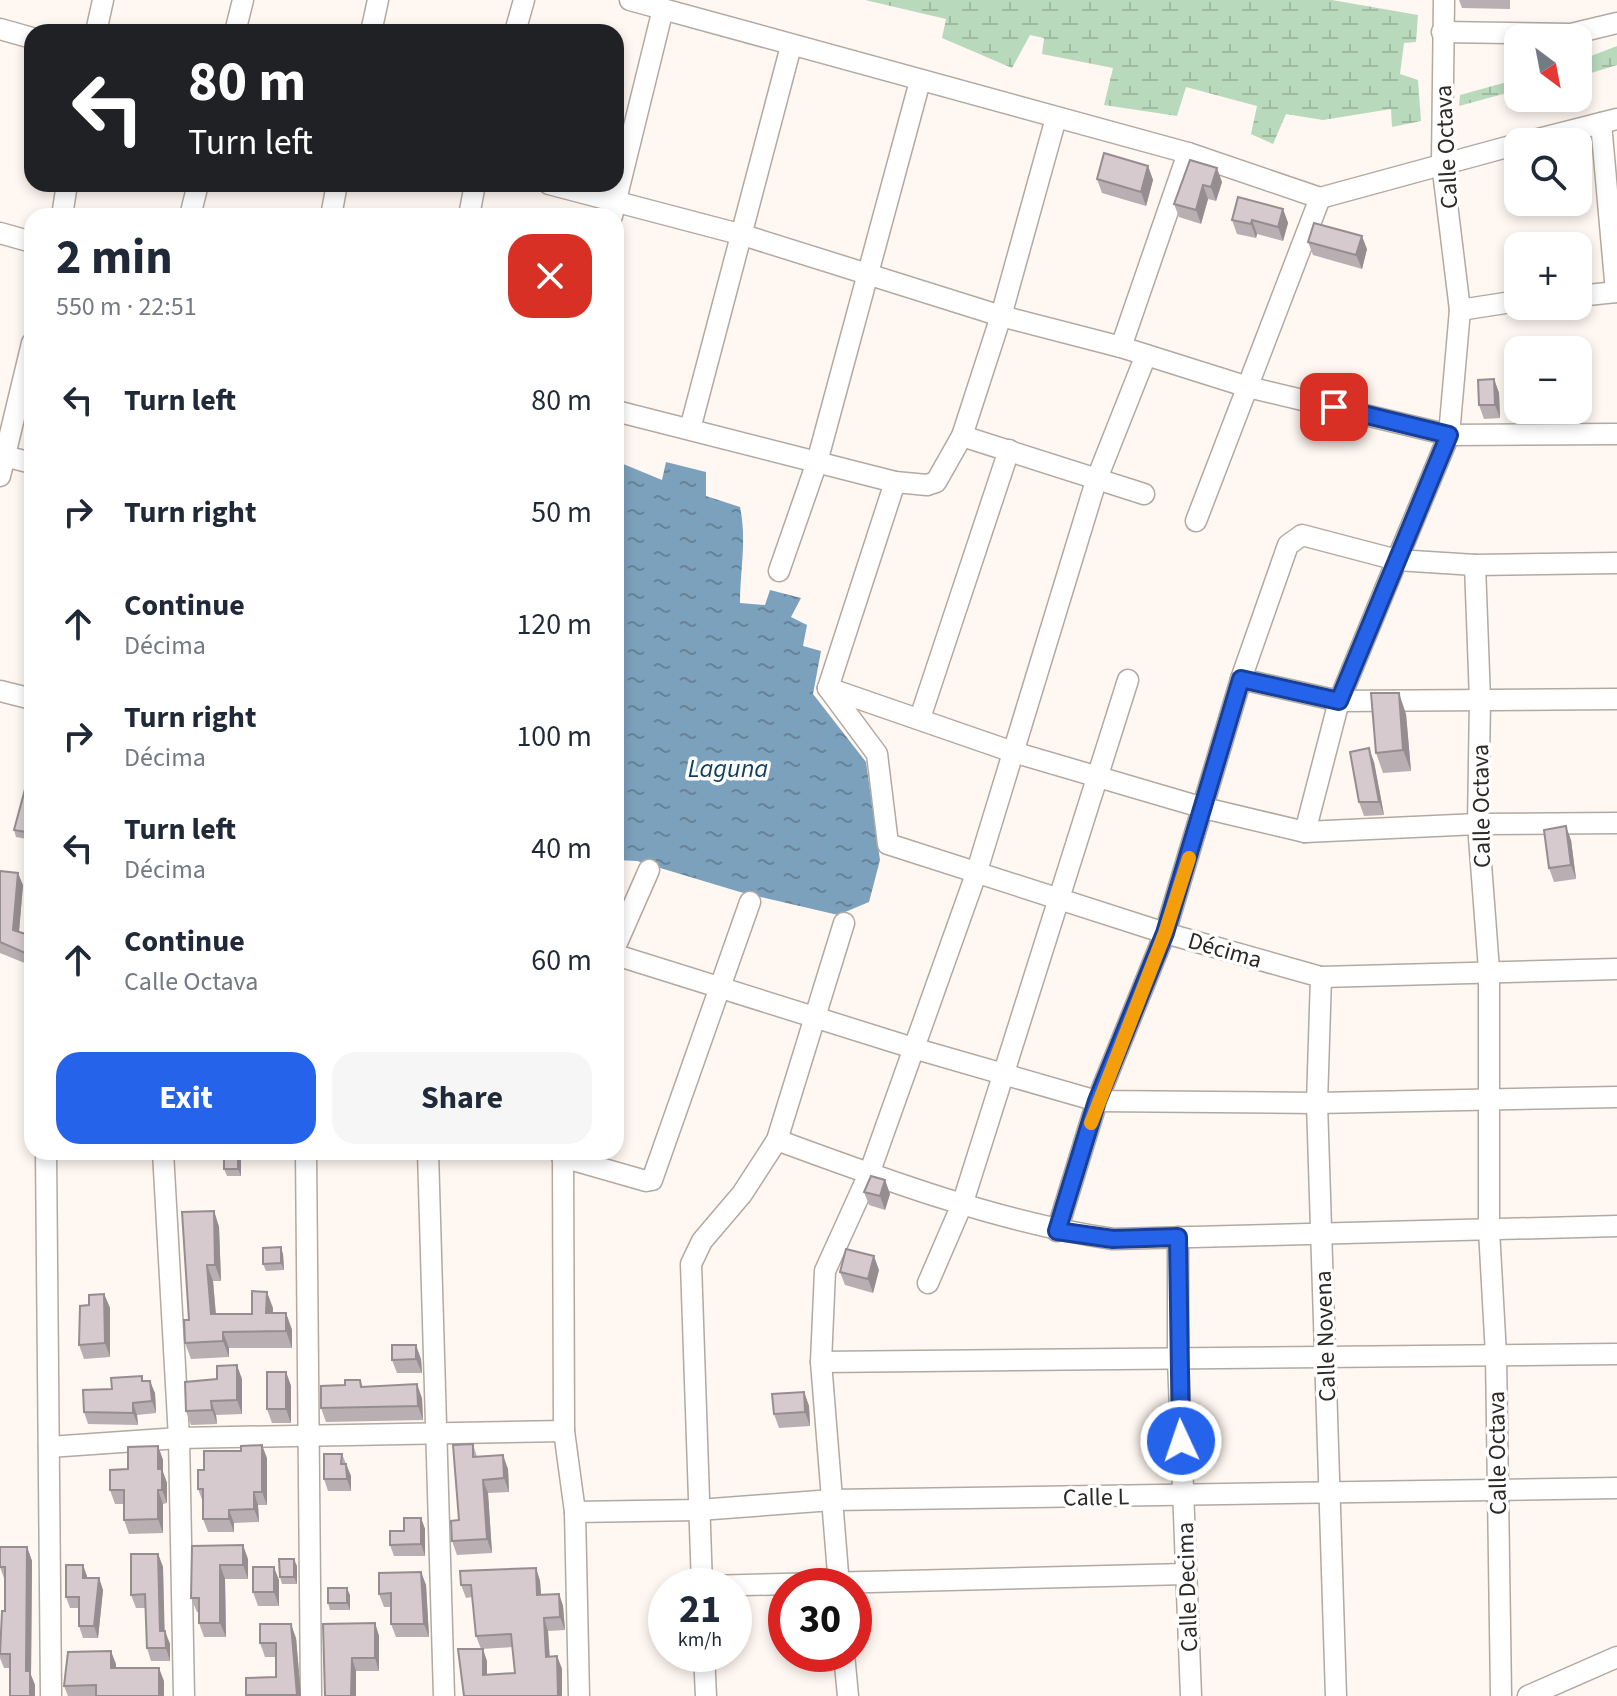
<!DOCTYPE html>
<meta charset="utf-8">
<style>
body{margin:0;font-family:"Source Sans 3",sans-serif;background:#f6f6f7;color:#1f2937;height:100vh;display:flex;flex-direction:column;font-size:30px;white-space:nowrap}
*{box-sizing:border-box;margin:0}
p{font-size:26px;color:#747a83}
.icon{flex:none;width:44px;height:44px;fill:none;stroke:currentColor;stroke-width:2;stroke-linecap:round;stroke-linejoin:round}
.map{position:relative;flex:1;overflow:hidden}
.details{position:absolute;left:24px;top:208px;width:600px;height:952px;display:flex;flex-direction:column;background:#fff;border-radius:24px;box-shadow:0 4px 12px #0003}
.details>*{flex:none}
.hud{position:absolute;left:24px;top:24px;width:600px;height:168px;border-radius:24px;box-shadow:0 4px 12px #0003;background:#202124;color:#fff;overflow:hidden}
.needle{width:52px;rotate:148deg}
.fabs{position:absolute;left:1504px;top:24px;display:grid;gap:16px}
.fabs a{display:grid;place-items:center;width:88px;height:88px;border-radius:16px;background:#fff;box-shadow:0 4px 12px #0003;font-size:40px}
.speed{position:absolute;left:648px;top:1568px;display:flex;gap:16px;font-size:40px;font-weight:700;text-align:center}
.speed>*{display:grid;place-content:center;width:104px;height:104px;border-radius:50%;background:#fff;box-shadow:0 4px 12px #0003;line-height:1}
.speed small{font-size:20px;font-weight:400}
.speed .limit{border:12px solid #d22;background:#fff;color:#111}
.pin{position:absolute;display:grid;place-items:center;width:68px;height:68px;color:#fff;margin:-34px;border-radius:16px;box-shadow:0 4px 12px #0006}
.me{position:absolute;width:88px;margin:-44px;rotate:357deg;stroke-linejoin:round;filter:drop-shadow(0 0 6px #0008)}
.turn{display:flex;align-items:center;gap:28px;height:168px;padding:0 32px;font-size:36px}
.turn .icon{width:104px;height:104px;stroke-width:2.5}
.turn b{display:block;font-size:56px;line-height:68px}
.round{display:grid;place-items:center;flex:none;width:84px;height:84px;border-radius:24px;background:#f6f6f7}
.summary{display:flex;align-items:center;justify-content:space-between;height:136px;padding:0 32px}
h1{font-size:48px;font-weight:700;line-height:60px}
.cta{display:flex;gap:16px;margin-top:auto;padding:16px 32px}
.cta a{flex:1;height:92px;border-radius:24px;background:#2563eb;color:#fff;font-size:32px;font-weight:700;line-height:92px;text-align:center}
.cta a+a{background:#f6f6f7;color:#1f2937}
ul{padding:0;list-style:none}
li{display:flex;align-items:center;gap:24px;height:112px;padding:0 32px}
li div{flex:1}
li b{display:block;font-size:30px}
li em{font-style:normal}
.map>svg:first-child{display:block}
.wetland{fill:url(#wetland-marsh)}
.water{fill:url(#water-ripples)}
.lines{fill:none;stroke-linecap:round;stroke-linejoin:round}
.minor-casing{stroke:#b2a9a2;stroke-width:23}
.minor{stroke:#fff;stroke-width:20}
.wall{fill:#b9aeb1}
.shaded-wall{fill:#968d90}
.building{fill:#d7cace;stroke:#968d90;stroke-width:2}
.route-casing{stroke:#184099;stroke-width:20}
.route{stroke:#2563eb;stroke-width:14}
.slow{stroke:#f59e0b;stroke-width:14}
.labels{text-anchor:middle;stroke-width:7;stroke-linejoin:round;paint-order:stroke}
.street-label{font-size:24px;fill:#2c2926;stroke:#fff}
.water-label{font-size:26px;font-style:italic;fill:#0f3d5b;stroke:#fff}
</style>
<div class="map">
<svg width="1617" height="1696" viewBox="0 0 1617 1696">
<defs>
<pattern id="wetland-marsh" width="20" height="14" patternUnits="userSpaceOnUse" patternTransform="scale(2)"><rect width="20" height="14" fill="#b8d9bc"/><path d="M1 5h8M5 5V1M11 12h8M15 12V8" fill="none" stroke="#9ebaa1"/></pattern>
<pattern id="water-ripples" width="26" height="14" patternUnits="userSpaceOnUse" patternTransform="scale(2)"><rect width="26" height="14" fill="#7ca1bd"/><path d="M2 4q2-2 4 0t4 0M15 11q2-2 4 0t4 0" fill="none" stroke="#668399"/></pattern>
</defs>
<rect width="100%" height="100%" fill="#fff7f1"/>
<g class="wetland">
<polygon points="865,0 1332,0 1418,15 1416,42 1404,43 1400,74 1418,80 1421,121 1392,127 1391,109 1323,120 1286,114 1273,144 1251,134 1257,106 1186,87 1177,116 1104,105 1113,68 1042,54 1044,38 1030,35 1012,68 942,38 946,19"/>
<polygon points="1617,46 1617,65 1578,77 1578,61"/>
<polygon points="1518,79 1518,90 1459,106 1460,95"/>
</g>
<path class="water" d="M616,461L662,480L666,462L706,472V496L740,507C747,540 740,570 740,603L765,605L770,590L801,598L791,617L807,625L803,646L821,651L813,694L866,762L880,860L869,902L838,915L740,892L637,861L616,860V528L623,506L616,504Z"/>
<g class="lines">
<defs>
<g id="minor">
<polyline points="630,0 1188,153 1320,198 1518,144"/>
<polyline points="1444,0 1442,163 1460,310 1449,435 1397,560 1475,565 1480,700 1478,824 1489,970 1489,1230 1496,1355 1501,1696"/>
<polyline points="0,29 32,38"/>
<polyline points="96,32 103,0"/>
<polyline points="235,32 243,0"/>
<polyline points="371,32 378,0"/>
<polyline points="515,32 524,0"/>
<polyline points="1442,32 1571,34 1617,23"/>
<polyline points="1601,123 1616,292"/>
<polyline points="1526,142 1617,119"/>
<polyline points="549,184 743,235 1001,316 1121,347 1248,387 1449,435 1617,434"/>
<polyline points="62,216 67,184"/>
<polyline points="190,216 198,184"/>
<polyline points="331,216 337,184"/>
<polyline points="469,216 475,184"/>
<polyline points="612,216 663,9"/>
<polyline points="0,233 32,242"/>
<polyline points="1578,296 1617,292"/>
<polyline points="1460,310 1518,301"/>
<polyline points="1121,347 1188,153"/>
<polyline points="616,411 895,482 927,485 936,482 962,436 1001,316 1056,118"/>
<polyline points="690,429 791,46"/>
<polyline points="962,436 1144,494"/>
<polyline points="0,455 32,463"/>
<polyline points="0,476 32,343"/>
<polyline points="1196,521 1320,198"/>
<polyline points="1475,565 1617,563"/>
<polyline points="779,571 817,462 920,81"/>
<polyline points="1241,679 1339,701 1617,699"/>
<polyline points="828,688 877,754 888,844 1165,933 1321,977 1617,969"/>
<polyline points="828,688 1013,752 1204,808 1305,832 1478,824 1617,823"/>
<polyline points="828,688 895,482"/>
<polyline points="0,691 32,699"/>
<polyline points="920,718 1009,450"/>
<polyline points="616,945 649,870"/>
<polyline points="616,955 913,1048 1097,1101 1317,1103 1617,1097"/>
<polyline points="1321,977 1317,1103 1336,1696"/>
<polyline points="777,1140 844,923"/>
<polyline points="46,1152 51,1696"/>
<polyline points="163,1152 179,1438 184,1696"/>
<polyline points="306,1152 311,1696"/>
<polyline points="428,1152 444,1696"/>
<polyline points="563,1152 564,1431 575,1512 579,1696"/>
<polyline points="562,1157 646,1181 652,1180 750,902"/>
<polyline points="1057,1231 1097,1101 1165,933 1241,679 1288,545 1302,535 1397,560 1339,701 1305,832"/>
<polyline points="1178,1237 1178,1359 1191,1696"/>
<polyline points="928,1283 963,1202 1128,680"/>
<polyline points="821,1362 1617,1354"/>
<polyline points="49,1447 179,1438 564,1431"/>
<polyline points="575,1512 699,1510 832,1500 1617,1488"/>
<path d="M702,1586L691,1264L702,1241L742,1194L777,1140C883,1179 1001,1223 1113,1239L1617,1226"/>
<polyline points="707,1586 1186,1574"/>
<polyline points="839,1586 821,1362 825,1271 869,1174 976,874 1096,481 1146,355"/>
<polyline points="704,1654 706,1696"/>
<polyline points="844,1654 848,1696"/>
<polyline points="1528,1696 1617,1657"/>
</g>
</defs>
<use href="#minor" class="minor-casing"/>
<use href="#minor" class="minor"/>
</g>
<g class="wall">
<polygon points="1459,0 1510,0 1510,9 1462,8"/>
<polygon points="1190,160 1222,182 1216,201 1208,199 1201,224 1179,217 1174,204"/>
<polygon points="1148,166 1153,180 1146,206 1102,193 1097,179"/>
<polygon points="1283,209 1288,223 1283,241 1257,234 1256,238 1237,234 1232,220"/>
<polygon points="1308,242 1367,249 1362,269 1313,255"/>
<polygon points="1494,379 1499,393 1500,418 1484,419 1479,405"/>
<polygon points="1524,410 1548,410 1526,414"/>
<polygon points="1406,714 1411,771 1383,773 1376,753"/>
<polygon points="1374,762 1384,815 1364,816 1359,802"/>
<polygon points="32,768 32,840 16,837 14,830"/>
<polygon points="1571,840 1576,879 1554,882 1549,868"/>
<polygon points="0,871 23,885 19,932 32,936 32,966 0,953"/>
<polygon points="238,1154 241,1161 241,1176 227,1176 224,1169"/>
<polygon points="885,1180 890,1194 885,1210 869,1205 864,1192"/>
<polygon points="214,1211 219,1227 221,1281 213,1281 216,1314 252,1314 273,1308 273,1313 286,1313 292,1330 292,1348 229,1348 229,1357 191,1359 185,1343 189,1320"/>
<polygon points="283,1254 284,1270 266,1271 263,1264"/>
<polygon points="879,1270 873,1293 845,1285 840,1272"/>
<polygon points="104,1294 110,1308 110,1357 84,1359 79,1345 89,1305"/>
<polygon points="421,1359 422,1373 397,1373 392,1360"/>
<polygon points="286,1372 291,1386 291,1423 272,1423 267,1409"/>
<polygon points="242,1379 242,1414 216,1415 217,1424 191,1425 186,1411"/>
<polygon points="360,1380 363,1387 422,1398 423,1420 326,1422 321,1408 345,1385"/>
<polygon points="144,1381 155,1393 156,1413 137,1415 138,1425 88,1424 84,1412 112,1389"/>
<polygon points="804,1392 809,1406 810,1426 779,1428 774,1414"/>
<polygon points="473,1444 477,1457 508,1469 509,1492 488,1493 492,1553 457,1555 452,1541 459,1520"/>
<polygon points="158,1446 163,1460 163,1472 167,1483 167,1503 163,1504 163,1533 129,1534 124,1520 124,1504 115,1504 110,1490 128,1469"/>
<polygon points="342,1454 351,1476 351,1491 328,1491 324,1479"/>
<polygon points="267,1458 267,1505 258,1505 259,1522 234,1523 234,1532 208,1532 203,1519 203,1502 198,1489 204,1470"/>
<polygon points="421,1518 425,1529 425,1556 394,1556 390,1545 404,1531"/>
<polygon points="192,1546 248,1559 248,1579 225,1579 226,1637 204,1637 199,1623 199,1612 197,1612 191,1598"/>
<polygon points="27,1547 32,1561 31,1675 35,1685 10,1668 4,1668 0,1658 0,1637 5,1611 5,1581 0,1567"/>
<polygon points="158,1554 163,1567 164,1631 170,1644 170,1661 151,1661 147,1648 146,1608 136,1608 131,1595"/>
<polygon points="83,1565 87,1578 99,1578 103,1590 98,1638 83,1638 79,1626 79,1608 70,1608 66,1597"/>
<polygon points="297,1566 297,1584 282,1584 280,1577"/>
<polygon points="536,1568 540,1581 541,1595 559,1594 563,1606 565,1630 548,1631 550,1657 557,1656 562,1669 464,1696 487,1661 487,1675 515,1673 512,1647 481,1649 476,1636 472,1597 466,1598 461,1585"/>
<polygon points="421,1572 426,1585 429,1637 396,1637 391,1624 391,1607 384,1607 379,1594"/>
<polygon points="279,1580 279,1606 258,1606 253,1592"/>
<polygon points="350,1595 350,1610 330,1610 328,1603"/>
<polygon points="375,1623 379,1636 379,1671 356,1671 325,1696"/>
<polygon points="296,1638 301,1696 246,1696 276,1677 276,1657 265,1657 260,1643"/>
<polygon points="116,1664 116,1668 164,1681 164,1696 68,1696 64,1686"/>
</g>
<g class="shaded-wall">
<polygon points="1148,166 1153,180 1146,206 1141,192"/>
<polygon points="1217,168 1222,182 1216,201 1211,187"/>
<polygon points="1203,185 1208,199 1201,224 1196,210"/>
<polygon points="1283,209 1288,223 1283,241 1278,227"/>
<polygon points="1252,220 1257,234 1256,238 1251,224"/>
<polygon points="1362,236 1367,249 1362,269 1356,255"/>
<polygon points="1494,379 1499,393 1500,418 1495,405"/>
<polygon points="1399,693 1406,714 1411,771 1403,750"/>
<polygon points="1369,748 1374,762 1384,815 1379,802"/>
<polygon points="1566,826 1571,840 1576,879 1571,865"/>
<polygon points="18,873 23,885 18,943 13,930"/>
<polygon points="238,1154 241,1161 241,1176 238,1169"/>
<polygon points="885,1180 890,1194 885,1210 880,1196"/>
<polygon points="214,1211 219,1227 221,1281 215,1265"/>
<polygon points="281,1247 283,1254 284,1270 281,1263"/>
<polygon points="874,1256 879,1270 873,1293 868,1279"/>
<polygon points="207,1265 213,1281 217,1330 211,1314"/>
<polygon points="267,1292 273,1308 272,1330 266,1313"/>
<polygon points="104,1294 110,1308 110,1357 105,1343"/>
<polygon points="286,1313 292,1330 292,1348 286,1331"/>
<polygon points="223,1332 229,1348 229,1357 223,1341"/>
<polygon points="416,1345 421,1359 422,1373 416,1359"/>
<polygon points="237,1365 242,1379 242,1414 237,1400"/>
<polygon points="286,1372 291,1386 291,1423 286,1409"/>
<polygon points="150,1381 155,1393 156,1413 152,1401"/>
<polygon points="417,1384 422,1398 423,1420 418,1406"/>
<polygon points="804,1392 809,1406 810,1426 805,1412"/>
<polygon points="211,1401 216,1415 217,1424 212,1410"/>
<polygon points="133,1403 137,1415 138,1425 133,1413"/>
<polygon points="262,1445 267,1458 267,1505 262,1492"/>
<polygon points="158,1446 163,1460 163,1472 167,1483 167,1503 162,1490 158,1469"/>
<polygon points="503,1455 508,1469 509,1492 504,1478"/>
<polygon points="346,1464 351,1476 351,1491 347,1479"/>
<polygon points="483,1480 488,1493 492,1553 487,1539"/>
<polygon points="158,1490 163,1504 163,1533 158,1519"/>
<polygon points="254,1492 258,1505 259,1522 254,1509"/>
<polygon points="229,1510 234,1523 234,1532 229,1519"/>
<polygon points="421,1518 425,1529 425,1556 421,1544"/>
<polygon points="243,1545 248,1559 248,1579 243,1565"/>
<polygon points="27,1547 32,1561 31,1675 35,1685 35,1696 30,1696 26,1671"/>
<polygon points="158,1554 163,1567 165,1644 160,1631"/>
<polygon points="294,1559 297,1566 297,1584 294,1577"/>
<polygon points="83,1565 87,1576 87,1590 83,1578"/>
<polygon points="220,1565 225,1579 226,1637 220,1623"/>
<polygon points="274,1567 279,1580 279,1606 274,1592"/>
<polygon points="536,1568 540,1581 542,1607 537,1595"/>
<polygon points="421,1572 426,1585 429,1637 424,1624"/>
<polygon points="99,1578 103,1590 98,1638 94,1626"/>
<polygon points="347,1588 350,1595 350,1610 347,1603"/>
<polygon points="559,1594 563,1606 565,1630 560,1617"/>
<polygon points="544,1618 548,1631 550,1669 546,1657"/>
<polygon points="375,1623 379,1636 379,1671 375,1658"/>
<polygon points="291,1624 296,1638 301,1696 297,1696"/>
<polygon points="165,1631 170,1644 170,1661 166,1648"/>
<polygon points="483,1649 487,1661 487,1687 483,1675"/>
<polygon points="111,1651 116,1664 116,1681 111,1668"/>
<polygon points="557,1656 562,1669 562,1696 558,1696"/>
<polygon points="352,1658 356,1671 356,1696 351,1696"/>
<polygon points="159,1668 164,1681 164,1696 159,1696"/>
</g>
<g class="building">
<polygon points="1104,153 1148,166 1141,192 1097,179"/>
<polygon points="1190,160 1217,168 1211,187 1203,185 1196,210 1174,204"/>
<polygon points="1238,197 1283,209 1278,227 1252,220 1251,224 1232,220"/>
<polygon points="1314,223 1362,236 1356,255 1308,242"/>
<polygon points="1518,371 1518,387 1515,372"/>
<polygon points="1494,379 1495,405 1479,405 1478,380"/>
<polygon points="1371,693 1399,693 1403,750 1376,753"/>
<polygon points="1369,748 1379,802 1359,802 1350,752"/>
<polygon points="31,767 32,768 32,833 14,830"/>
<polygon points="1566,826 1571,865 1549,868 1544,830"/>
<polygon points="0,871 18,873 13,930 32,936 32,956 0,942"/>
<rect x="224" y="1154" width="14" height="15"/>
<polygon points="871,1176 885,1180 880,1196 864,1192"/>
<polygon points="214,1211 215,1265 207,1265 211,1314 252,1314 252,1291 267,1292 266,1313 286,1313 286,1331 223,1332 223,1341 185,1343 184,1320 189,1320 182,1212"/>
<polygon points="281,1247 281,1263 263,1264 263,1248"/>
<polygon points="846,1249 874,1256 868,1279 840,1272"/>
<polygon points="104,1294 105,1343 79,1345 80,1306 89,1305 89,1295"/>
<polygon points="392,1345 416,1345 416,1359 392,1360"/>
<polygon points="237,1365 237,1400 211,1401 212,1410 186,1411 185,1382 217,1379 217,1366"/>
<rect x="267" y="1372" width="19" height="37"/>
<polygon points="142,1376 142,1381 150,1381 152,1401 133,1403 133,1413 84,1412 83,1390 112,1389 111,1378"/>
<polygon points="345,1380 360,1380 361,1387 417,1384 418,1406 321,1408 321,1386 345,1385"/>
<polygon points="804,1392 805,1412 774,1414 772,1394"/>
<polygon points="473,1444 473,1457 503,1455 504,1478 483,1480 487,1539 452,1541 451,1521 459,1520 453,1445"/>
<polygon points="262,1445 262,1492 254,1492 254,1509 229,1510 229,1519 203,1519 203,1489 198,1489 198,1470 204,1470 204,1451 241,1451 241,1446"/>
<polygon points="158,1446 158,1469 162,1469 162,1490 158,1490 158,1519 124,1520 124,1490 110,1490 110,1470 128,1469 128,1447"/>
<polygon points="324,1454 342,1454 341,1464 346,1464 347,1479 324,1479"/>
<polygon points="404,1518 421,1518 421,1544 390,1545 390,1531 404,1531"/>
<polygon points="243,1545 243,1565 220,1565 220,1623 199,1623 199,1598 191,1598 192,1546"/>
<polygon points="0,1547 27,1547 26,1671 30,1671 30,1696 10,1696 10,1654 0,1654 2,1611 5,1611 5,1567 0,1567"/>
<polygon points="131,1554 158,1554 160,1631 165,1631 166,1648 147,1648 145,1594 131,1595"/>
<polygon points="279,1559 294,1559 294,1577 280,1577"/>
<polygon points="66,1565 83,1565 83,1578 99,1578 94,1626 79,1626 79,1597 66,1597"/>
<rect x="253" y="1567" width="21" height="25"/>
<polygon points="536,1568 537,1595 559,1594 560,1617 544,1618 546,1657 557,1656 558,1696 464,1696 458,1649 483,1649 483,1675 515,1673 511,1634 476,1636 471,1585 461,1585 460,1571"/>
<polygon points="421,1572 424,1624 391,1624 391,1593 379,1594 379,1573"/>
<rect x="328" y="1588" width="19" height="15"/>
<polygon points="375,1623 375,1658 352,1658 351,1696 325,1696 323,1624"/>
<polygon points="260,1624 291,1624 297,1695 246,1695 246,1678 276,1677 276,1643 260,1643"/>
<polygon points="111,1651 111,1668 159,1668 159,1696 96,1696 96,1685 64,1686 68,1652"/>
</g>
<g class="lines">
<defs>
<polyline id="route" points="1181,1441 1178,1237 1113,1239 1057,1231 1097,1101 1165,933 1241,679 1339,701 1449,435 1334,407"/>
</defs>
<use href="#route" class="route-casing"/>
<use href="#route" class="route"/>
<polyline class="slow" points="1091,1123 1165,933 1189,858"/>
</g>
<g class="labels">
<g class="street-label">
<text transform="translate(1446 147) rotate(-93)" y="8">Calle Octava</text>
<text transform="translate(1481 806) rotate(-91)" y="8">Calle Octava</text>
<text transform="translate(1225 950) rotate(16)" y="8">Décima</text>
<text transform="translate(1325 1336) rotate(-92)" y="8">Calle Novena</text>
<text transform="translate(1497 1453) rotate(-91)" y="8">Calle Octava</text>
<text transform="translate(1096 1497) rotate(-1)" y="8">Calle L</text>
<text transform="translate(1187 1587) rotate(-92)" y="8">Calle Decima</text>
</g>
<g class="water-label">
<text x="728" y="777">Laguna</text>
</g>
</g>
</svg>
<div class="fabs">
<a><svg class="needle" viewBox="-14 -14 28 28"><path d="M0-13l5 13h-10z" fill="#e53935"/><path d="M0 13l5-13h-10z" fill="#747a83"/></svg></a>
<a><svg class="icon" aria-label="search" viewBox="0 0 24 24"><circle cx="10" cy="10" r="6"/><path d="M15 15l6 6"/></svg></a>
<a>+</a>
<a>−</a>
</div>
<div class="speed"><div>21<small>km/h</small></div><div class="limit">30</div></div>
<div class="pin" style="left:1334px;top:407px;background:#d93025"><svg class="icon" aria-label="arrive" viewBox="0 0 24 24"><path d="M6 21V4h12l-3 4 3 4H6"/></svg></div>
<svg class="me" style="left:1181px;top:1441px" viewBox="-20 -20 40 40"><circle r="17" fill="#2563eb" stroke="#fff" stroke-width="3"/><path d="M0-11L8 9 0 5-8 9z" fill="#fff"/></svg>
<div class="hud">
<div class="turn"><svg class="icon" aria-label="left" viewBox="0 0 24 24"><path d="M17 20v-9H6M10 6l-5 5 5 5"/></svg><div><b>80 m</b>Turn left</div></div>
</div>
<section class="details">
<div class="summary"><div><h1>2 min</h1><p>550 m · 22:51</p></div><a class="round" style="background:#d93025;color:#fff"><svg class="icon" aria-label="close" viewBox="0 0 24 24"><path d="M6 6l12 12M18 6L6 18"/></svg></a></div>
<ul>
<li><svg class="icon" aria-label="left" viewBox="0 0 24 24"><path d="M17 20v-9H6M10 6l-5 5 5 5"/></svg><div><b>Turn left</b></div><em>80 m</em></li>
<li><svg class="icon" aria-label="right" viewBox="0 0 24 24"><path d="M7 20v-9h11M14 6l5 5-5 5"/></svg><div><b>Turn right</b></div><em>50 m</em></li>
<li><svg class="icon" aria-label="ahead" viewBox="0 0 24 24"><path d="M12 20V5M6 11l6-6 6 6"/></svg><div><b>Continue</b><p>Décima</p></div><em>120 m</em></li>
<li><svg class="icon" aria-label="right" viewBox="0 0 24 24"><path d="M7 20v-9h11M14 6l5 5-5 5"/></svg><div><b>Turn right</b><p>Décima</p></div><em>100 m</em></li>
<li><svg class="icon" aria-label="left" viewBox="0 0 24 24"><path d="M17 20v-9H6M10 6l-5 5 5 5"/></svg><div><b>Turn left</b><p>Décima</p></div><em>40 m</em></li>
<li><svg class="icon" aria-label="ahead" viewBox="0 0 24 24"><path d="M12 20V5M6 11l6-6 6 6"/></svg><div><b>Continue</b><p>Calle Octava</p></div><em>60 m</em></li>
</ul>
<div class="cta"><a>Exit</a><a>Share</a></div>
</section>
</div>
